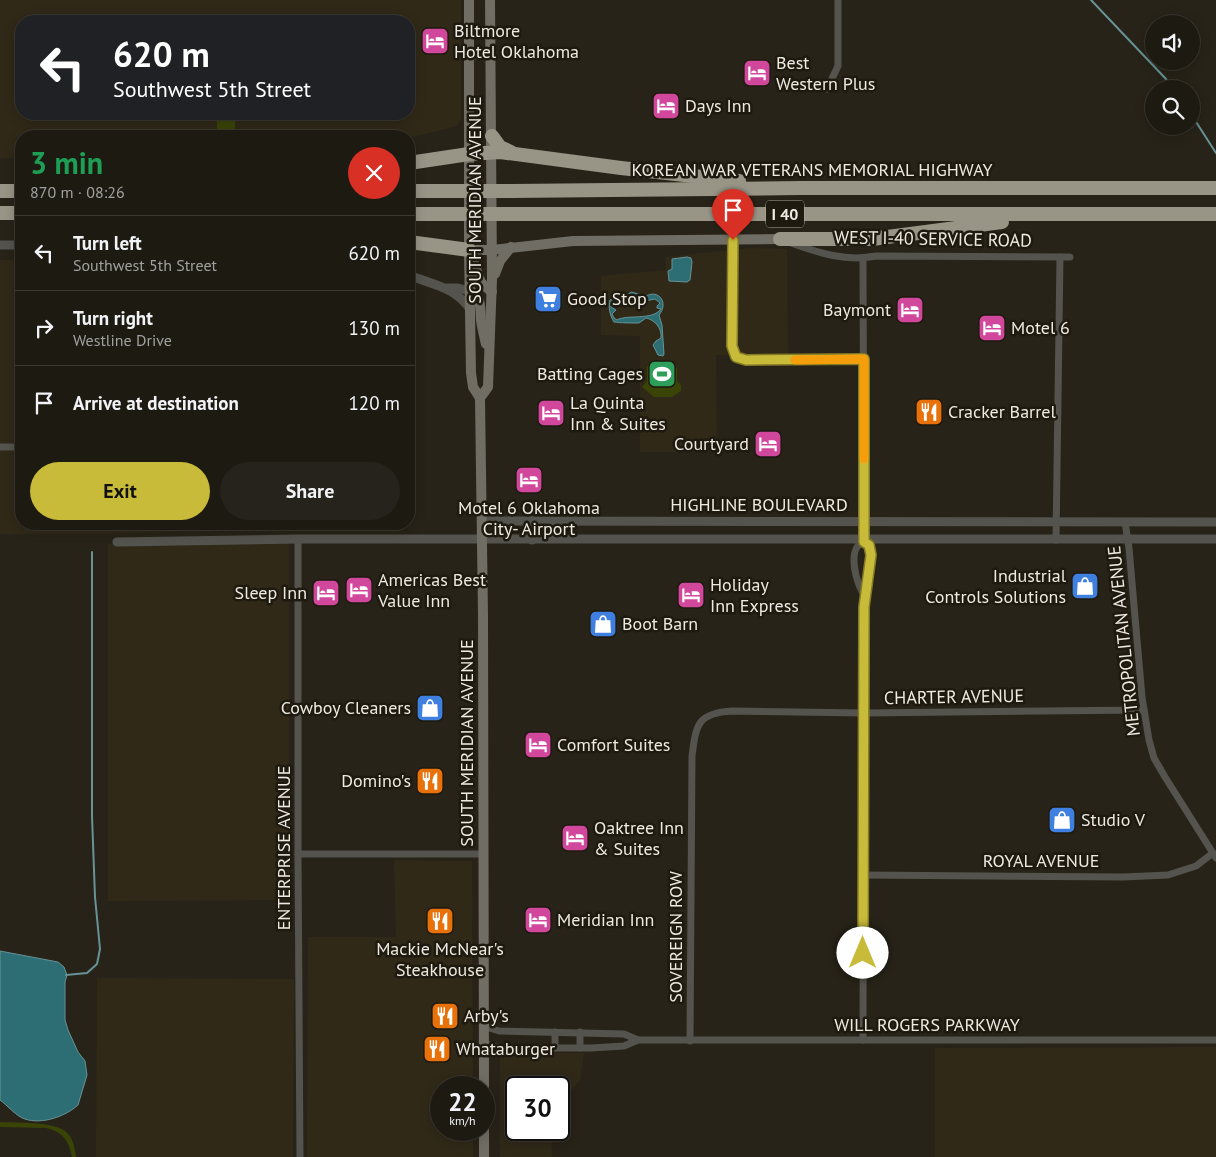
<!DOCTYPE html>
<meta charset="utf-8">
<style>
body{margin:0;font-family:"PT Sans",sans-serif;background:#25231b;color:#f1f3f6;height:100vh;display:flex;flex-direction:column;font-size:19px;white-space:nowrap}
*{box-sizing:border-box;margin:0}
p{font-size:16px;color:#a0a19f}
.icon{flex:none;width:28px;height:28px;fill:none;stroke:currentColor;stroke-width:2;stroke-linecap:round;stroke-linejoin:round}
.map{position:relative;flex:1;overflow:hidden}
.sheet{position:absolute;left:15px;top:130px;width:400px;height:400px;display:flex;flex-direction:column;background:#1d1a12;border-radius:20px;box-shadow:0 2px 12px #0003,0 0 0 1px #3b3832}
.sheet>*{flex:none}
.guide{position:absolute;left:15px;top:15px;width:400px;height:105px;border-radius:20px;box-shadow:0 2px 12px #0003,0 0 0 1px #3b3832;background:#202124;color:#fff;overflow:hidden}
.tools{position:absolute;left:1145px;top:15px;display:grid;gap:10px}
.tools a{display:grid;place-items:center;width:55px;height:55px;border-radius:50%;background:#1d1a12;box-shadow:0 2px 12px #0003,0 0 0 1px #3b3832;font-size:25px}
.speed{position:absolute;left:430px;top:1076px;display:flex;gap:10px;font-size:25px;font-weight:700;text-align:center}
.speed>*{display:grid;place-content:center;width:65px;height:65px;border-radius:50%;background:#1d1a12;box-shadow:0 2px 12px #0003,0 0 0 1px #3b3832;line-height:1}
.speed small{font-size:12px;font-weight:400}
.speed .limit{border:2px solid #111;border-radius:8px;background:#fff;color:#111}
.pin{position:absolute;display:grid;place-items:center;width:42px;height:42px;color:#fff;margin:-51px -21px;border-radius:50% 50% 50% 0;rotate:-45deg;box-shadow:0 0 5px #0007}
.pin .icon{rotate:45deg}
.me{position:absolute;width:55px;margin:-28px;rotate:0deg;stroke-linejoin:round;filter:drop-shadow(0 0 4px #0008)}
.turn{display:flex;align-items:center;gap:18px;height:105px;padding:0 15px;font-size:22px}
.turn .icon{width:65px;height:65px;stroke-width:2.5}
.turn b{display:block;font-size:35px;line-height:42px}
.round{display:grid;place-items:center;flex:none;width:52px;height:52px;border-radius:26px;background:#25231b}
.summary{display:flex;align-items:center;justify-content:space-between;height:85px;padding:0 15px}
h1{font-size:30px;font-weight:700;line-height:38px;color:#1e9e55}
.button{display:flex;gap:10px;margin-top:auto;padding:10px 15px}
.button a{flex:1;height:58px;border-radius:30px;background:#c9bb3a;color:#111;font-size:20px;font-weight:700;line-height:58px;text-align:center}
.button a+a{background:#25231b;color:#f1f3f6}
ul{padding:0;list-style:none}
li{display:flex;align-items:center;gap:15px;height:75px;padding:0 15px;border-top:1px solid #3b3832}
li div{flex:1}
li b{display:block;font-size:19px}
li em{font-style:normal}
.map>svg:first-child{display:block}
.built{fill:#302918;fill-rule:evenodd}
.green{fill:#3a4406}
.water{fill:#2d6e75;stroke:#679396;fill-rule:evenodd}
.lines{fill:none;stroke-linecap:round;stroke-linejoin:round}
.stream{stroke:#679396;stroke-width:2}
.minor{stroke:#54534d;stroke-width:7}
.tertiary{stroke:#54534d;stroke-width:9}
.secondary{stroke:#706d64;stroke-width:10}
.motorway{stroke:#989486;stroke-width:14}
.motorway-bridge{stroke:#989486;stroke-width:14}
.route-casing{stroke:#837a26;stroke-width:12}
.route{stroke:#c9bb3a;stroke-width:9}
.slow{stroke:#f59e0b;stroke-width:9}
.labels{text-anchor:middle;stroke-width:5;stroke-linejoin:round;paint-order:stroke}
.shield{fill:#1e1a0f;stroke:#afaca3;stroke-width:1}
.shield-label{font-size:16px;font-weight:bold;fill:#edeae3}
.poi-label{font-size:18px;fill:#edeae3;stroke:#1e1a0f;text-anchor:start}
.street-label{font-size:18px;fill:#edeae3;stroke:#1e1a0f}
</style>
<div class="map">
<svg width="1216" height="1157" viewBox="0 0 1216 1157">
<rect width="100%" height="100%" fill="#272318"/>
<g class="built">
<path d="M0,0H461V119L457,126L409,138V136H21V158H0ZM21,21H409V114H21Z"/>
<polygon points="749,248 787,249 788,354 716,355 717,452 640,452 640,336 601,335 601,276 665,270 666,257"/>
<polygon points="0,260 21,260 21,524 253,524 253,530 98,534 0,534"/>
<polygon points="289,543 289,900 108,901 108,544"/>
<polygon points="394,860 472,861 473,1087 441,1088 441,1130 473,1130 473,1157 307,1157 308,937 396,937"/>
<polygon points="97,978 294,979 293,1157 96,1157"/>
<polygon points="1216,1047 1216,1157 935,1157 935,1048"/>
<polygon points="500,1052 584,1053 580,1080 559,1105 559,1088 516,1088 516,1130 551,1130 552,1157 500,1157"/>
</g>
<g class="green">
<rect x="217" y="114" width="18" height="22"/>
<polygon points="658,361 668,363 677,368 677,381 681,385 681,391 672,397 654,397 642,387 647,381 647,367 652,362"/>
<path d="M0,1122C17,1123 54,1121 66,1132C73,1137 75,1149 76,1157H72C69,1141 63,1132 46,1128L0,1127Z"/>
</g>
<g class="water">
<polygon points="687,257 691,258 692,262 690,280 687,282 669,281 668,271 672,269 672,259"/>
<path d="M631,292L646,296C659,289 669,303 659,315L662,325L664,354L663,356L658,355L653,345L656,341L661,338C662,328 655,320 646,318L639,323C632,323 620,323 614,322C610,316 608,307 610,300L613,298H624ZM655,299L660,303L657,306V308L661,309C652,321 627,314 617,320L614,318L612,314L616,310L611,307L612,301C627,299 641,303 655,299Z"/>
<path d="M0,951L58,962L64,967L67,975L65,982V1020L68,1030L78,1052L85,1061L87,1075L78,1105C66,1116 42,1125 25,1119C17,1117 7,1105 0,1100Z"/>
</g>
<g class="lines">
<g class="stream">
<polyline points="1091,0 1166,79 1173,89"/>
<polyline points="1191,114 1216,153"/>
<polyline points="66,975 87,973 97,964 100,949 95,897 92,816 92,552"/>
</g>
<g class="minor">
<polyline points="827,89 838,66 838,0"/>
<polyline points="733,240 732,346 736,357 746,360 864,359"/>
<path d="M791,243C819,253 846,262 876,256L1070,257"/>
<polyline points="863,259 864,542"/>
<polyline points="0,447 21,447"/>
<polyline points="1125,522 1129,548 1142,697 1149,740 1154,758 1165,777 1216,858"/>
<polyline points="298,539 298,854 300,1157"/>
<polyline points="1056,540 1060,257"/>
<path d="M864,542C846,547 856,585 865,596"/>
<polyline points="298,854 483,854"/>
<polyline points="863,875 1123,877 1168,875 1196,866 1213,853"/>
<polyline points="483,1026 499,1031 624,1034 638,1040 1216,1040"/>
<polyline points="580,1032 580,1048"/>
<polyline points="863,1040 864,607 871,555 869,545 864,542"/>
<path d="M690,1041L692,756C696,725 697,713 732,711L864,713L1144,710"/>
<polyline points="483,1043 500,1048 591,1048 624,1046 638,1040"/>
<polyline points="555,1048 555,1032"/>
</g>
<g class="tertiary">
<polyline points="0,245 21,245"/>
<path d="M409,275C432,285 454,286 470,309"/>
<polyline points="447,288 458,288 470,291"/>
<polyline points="482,521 1216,522"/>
<polyline points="532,521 532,540"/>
<polyline points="117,542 298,539 1216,539"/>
</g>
<g class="secondary">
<polyline points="469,0 469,250 471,373 473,387 480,398 483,616 484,1088"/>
<polyline points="469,55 491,53"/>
<polyline points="469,250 492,250 573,241 780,239"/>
<path d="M470,256C476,264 476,271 480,280C482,285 487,288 492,292"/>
<polyline points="495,274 500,261 511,247"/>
<path d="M470,291C482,297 480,308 481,320C482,328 484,336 486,344"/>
<polyline points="480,398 488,387 492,279 490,0"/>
<polyline points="484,1104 484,1157"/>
</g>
<g class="motorway">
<polyline points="492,136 500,147 511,152"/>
<polyline points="409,163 469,154 500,152 621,168 739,181"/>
<polyline points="0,191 21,191"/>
<polyline points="409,191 449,191"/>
<polyline points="511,191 801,188 1216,188"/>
<polyline points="0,213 21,213"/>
<polyline points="409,214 449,214"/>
<polyline points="511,214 1216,214"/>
<polyline points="780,239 872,239 1002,222"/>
<polyline points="409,242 469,250"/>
</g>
<g class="motorway-bridge">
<polyline points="449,191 511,191"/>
<polyline points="449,214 511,214"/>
</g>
</g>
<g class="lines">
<defs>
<polyline id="route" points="733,240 732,346 736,357 746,360 864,359 864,542 869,545 871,555 864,607 863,953"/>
</defs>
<use href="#route" class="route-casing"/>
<use href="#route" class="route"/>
<polyline class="slow" points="795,360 864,359 864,459"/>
</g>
<defs>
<symbol id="hotel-square" viewBox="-11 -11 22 22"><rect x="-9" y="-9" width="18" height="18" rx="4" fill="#d1479c" stroke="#1e1a0f"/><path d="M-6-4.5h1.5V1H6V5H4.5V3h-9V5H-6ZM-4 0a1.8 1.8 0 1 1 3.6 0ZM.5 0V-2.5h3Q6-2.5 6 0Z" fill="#fff"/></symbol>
<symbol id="supermarket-square" viewBox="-11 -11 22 22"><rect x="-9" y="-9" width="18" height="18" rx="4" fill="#3f7fe0" stroke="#1e1a0f"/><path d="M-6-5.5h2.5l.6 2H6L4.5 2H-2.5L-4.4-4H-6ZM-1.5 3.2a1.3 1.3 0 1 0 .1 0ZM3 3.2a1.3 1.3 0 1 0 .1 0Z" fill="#fff"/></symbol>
<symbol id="stadium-square" viewBox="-11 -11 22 22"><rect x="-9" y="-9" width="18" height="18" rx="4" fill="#2e9e5b" stroke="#1e1a0f"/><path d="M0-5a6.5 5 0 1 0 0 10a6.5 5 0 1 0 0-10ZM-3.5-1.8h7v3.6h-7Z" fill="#fff"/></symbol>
<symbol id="restaurant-square" viewBox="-11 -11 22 22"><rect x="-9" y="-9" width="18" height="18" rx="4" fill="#e8710a" stroke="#1e1a0f"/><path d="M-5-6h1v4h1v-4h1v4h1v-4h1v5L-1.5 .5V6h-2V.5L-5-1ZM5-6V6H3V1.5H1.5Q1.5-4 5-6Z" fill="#fff"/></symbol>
<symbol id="shop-square" viewBox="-11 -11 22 22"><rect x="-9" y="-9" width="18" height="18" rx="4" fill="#3f7fe0" stroke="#1e1a0f"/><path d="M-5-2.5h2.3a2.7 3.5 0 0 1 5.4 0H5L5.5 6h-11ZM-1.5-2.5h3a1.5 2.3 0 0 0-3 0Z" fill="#fff"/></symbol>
</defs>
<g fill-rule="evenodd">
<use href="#hotel-square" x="419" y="25" width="32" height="32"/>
<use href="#hotel-square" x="741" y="57" width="32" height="32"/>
<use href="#hotel-square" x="650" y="90" width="32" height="32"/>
<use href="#supermarket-square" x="532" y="283" width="32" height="32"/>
<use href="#hotel-square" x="894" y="294" width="32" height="32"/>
<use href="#hotel-square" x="976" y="312" width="32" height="32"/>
<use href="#stadium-square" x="646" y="358" width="32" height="32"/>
<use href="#restaurant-square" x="913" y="396" width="32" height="32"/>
<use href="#hotel-square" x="535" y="397" width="32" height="32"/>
<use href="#hotel-square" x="752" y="428" width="32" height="32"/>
<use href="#hotel-square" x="513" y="464" width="32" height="32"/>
<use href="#shop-square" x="1069" y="570" width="32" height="32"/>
<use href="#hotel-square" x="343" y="574" width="32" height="32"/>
<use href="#hotel-square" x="310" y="577" width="32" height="32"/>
<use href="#hotel-square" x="675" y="579" width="32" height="32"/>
<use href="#shop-square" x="587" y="608" width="32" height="32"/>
<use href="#shop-square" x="414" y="692" width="32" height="32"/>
<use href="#hotel-square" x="522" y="729" width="32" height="32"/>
<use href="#restaurant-square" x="414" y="765" width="32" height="32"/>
<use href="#shop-square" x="1046" y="804" width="32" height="32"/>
<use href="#hotel-square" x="559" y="822" width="32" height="32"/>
<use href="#hotel-square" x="522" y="904" width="32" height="32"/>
<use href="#restaurant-square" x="424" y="905" width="32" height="32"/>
<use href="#restaurant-square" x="429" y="1000" width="32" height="32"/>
<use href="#restaurant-square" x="421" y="1033" width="32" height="32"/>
</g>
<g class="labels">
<rect class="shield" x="766" y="200.5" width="38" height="27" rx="4"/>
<g class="shield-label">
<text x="785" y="220">I 40</text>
</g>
<g class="poi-label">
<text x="454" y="37">Biltmore<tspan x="454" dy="21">Hotel Oklahoma</tspan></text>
<text x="776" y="69">Best<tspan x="776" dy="21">Western Plus</tspan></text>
<text x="685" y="112">Days Inn</text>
<text x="567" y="305">Good Stop</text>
<text x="891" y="316" text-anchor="end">Baymont</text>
<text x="1011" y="334">Motel 6</text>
<text x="643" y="380" text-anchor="end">Batting Cages</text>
<text x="570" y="409">La Quinta<tspan x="570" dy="21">Inn &amp; Suites</tspan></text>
<text x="948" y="418">Cracker Barrel</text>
<text x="749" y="450" text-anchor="end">Courtyard</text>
<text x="529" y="514" text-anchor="middle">Motel 6 Oklahoma<tspan x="529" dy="21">City- Airport</tspan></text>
<text x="1066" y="582" text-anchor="end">Industrial<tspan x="1066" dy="21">Controls Solutions</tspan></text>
<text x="378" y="586">Americas Best<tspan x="378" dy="21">Value Inn</tspan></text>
<text x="710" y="591">Holiday<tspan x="710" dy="21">Inn Express</tspan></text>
<text x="307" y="599" text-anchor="end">Sleep Inn</text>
<text x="622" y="630">Boot Barn</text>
<text x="411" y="714" text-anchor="end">Cowboy Cleaners</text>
<text x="557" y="751">Comfort Suites</text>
<text x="411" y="787" text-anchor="end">Domino's</text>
<text x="1081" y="826">Studio V</text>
<text x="594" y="834">Oaktree Inn<tspan x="594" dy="21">&amp; Suites</tspan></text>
<text x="557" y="926">Meridian Inn</text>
<text x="440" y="955" text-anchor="middle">Mackie McNear's<tspan x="440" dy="21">Steakhouse</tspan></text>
<text x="464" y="1022">Arby's</text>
<text x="456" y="1055">Whataburger</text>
</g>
<g class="street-label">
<text x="812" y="176">KOREAN WAR VETERANS MEMORIAL HIGHWAY</text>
<text transform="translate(475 200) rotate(-90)" y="6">SOUTH MERIDIAN AVENUE</text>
<text transform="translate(933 239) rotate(1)" y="6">WEST I-40 SERVICE ROAD</text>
<text x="759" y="511">HIGHLINE BOULEVARD</text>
<text transform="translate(1124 641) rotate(-96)" y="6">METROPOLITAN AVENUE</text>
<text transform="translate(954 697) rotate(-1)" y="6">CHARTER AVENUE</text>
<text transform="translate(467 743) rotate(-90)" y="6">SOUTH MERIDIAN AVENUE</text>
<text transform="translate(284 848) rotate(-90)" y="6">ENTERPRISE AVENUE</text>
<text x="1041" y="867">ROYAL AVENUE</text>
<text transform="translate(676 937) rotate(-90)" y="6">SOVEREIGN ROW</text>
<text x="927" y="1031">WILL ROGERS PARKWAY</text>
</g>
</g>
</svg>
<div class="tools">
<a><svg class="icon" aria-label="sound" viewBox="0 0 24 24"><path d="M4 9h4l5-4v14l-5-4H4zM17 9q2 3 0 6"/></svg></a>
<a><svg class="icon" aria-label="search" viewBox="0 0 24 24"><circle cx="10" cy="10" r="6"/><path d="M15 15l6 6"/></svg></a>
</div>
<div class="speed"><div>22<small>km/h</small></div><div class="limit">30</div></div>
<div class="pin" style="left:733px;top:240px;background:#d93025"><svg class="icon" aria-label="arrive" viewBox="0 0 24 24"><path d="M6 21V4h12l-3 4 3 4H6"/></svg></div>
<svg class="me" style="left:863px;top:953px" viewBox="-20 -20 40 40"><circle r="19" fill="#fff"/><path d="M0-13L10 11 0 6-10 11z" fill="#c9bb3a"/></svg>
<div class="guide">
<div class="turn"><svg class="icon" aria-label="left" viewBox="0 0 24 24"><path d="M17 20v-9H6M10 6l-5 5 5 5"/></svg><div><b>620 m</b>Southwest 5th Street</div></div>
</div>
<section class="sheet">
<div class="summary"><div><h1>3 min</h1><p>870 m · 08:26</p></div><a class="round" style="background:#d93025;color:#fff"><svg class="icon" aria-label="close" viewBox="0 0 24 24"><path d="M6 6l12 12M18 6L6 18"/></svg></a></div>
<ul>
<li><svg class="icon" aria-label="left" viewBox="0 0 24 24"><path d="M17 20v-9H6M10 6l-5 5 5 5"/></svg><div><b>Turn left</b><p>Southwest 5th Street</p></div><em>620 m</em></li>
<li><svg class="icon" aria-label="right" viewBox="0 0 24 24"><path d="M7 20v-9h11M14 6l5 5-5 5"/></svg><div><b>Turn right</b><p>Westline Drive</p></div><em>130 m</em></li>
<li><svg class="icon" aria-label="arrive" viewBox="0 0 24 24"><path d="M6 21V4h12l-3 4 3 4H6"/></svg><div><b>Arrive at destination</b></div><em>120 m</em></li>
</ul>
<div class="button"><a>Exit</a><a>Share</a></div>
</section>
</div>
